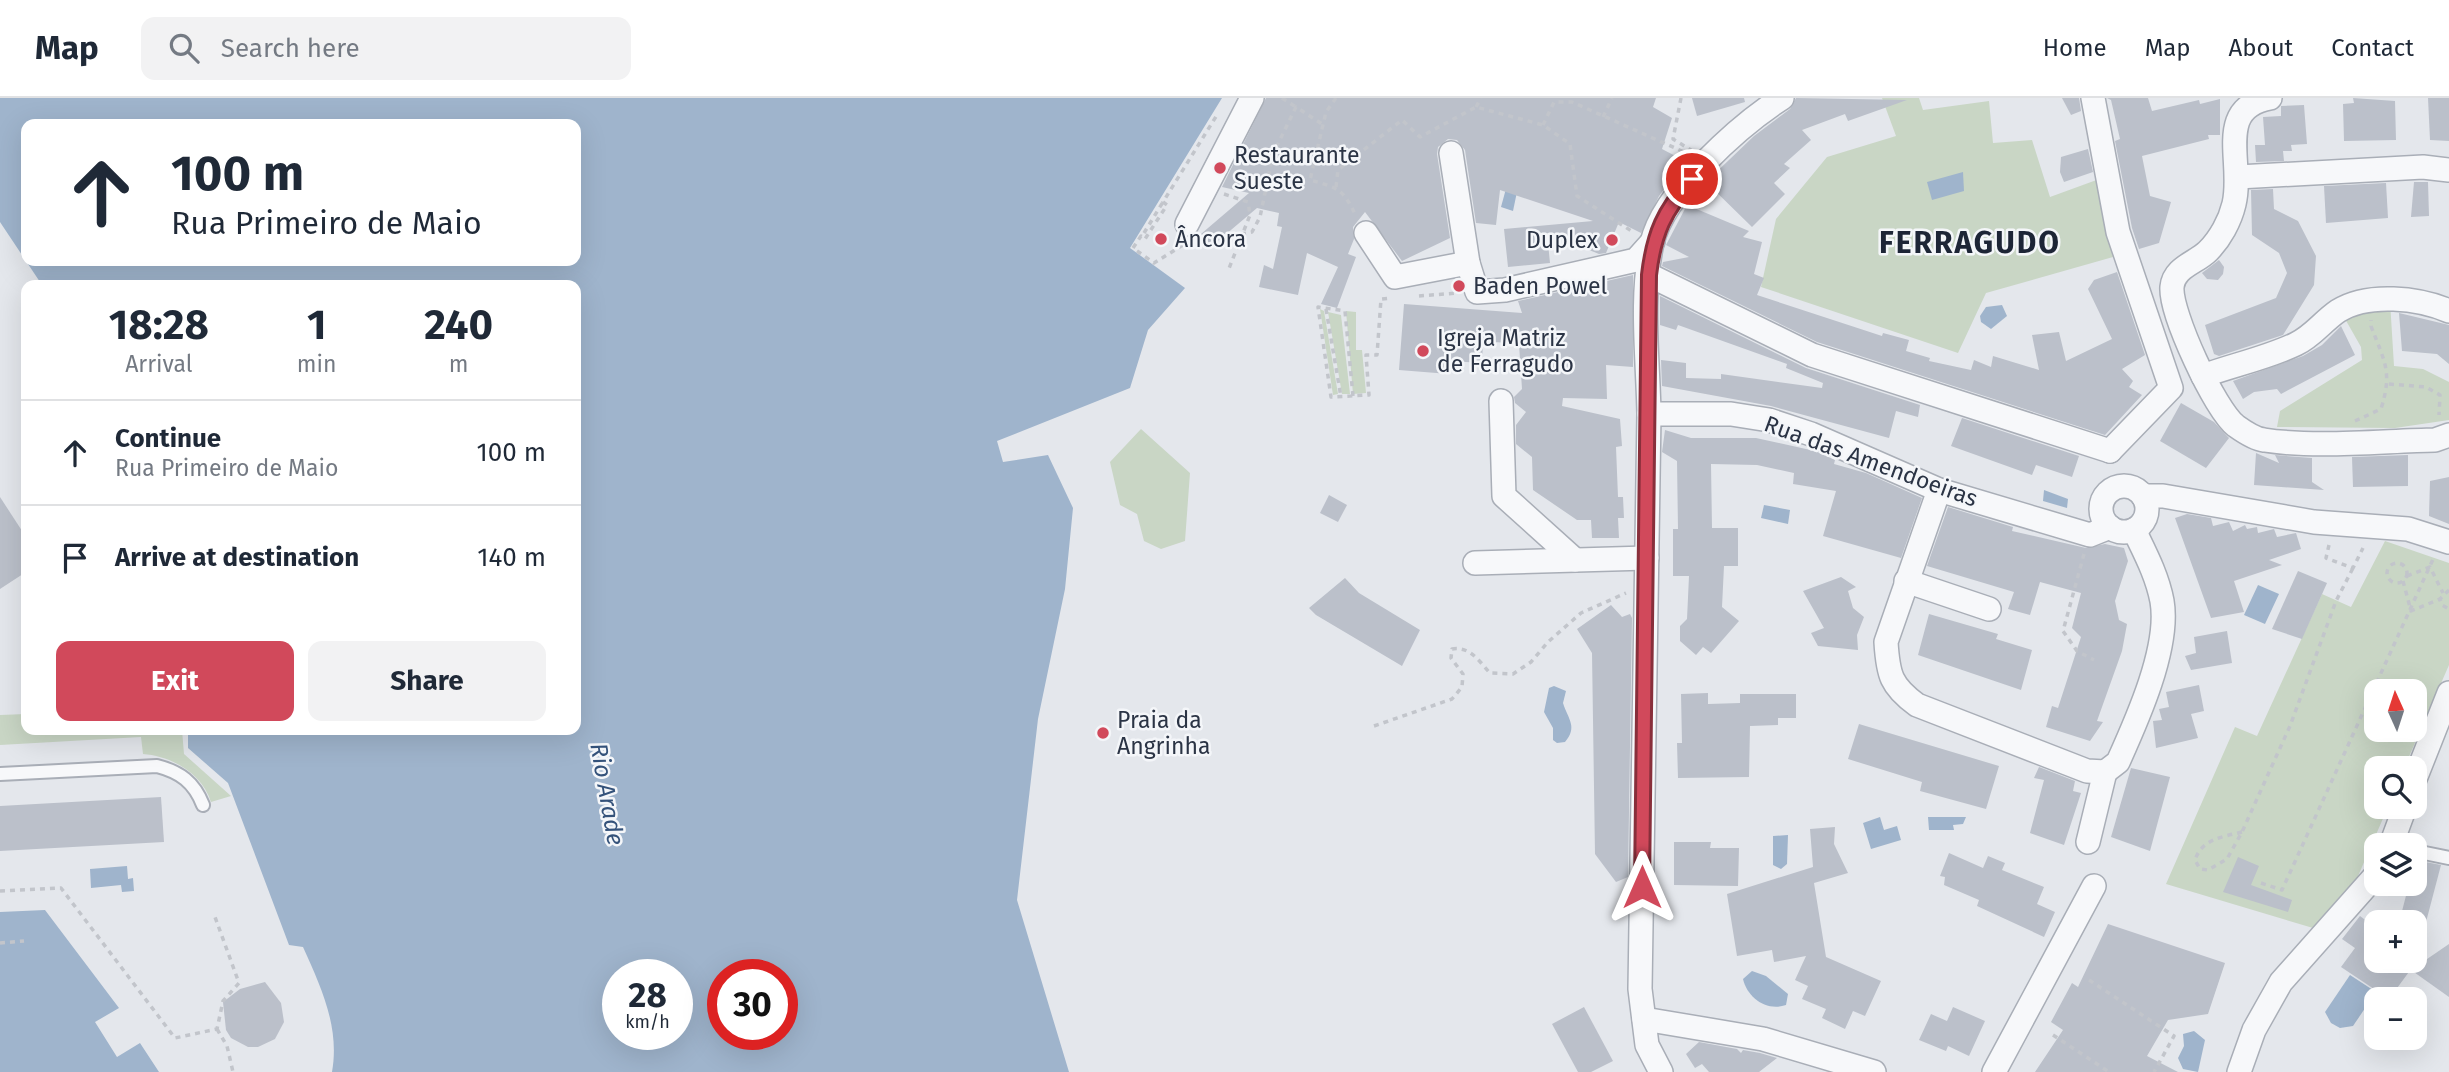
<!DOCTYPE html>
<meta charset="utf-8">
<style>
body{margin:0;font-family:"Fira Sans",sans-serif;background:#f2f2f3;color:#1f2937;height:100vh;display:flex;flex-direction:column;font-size:26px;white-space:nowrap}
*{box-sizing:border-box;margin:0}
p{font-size:23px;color:#747a83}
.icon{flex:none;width:38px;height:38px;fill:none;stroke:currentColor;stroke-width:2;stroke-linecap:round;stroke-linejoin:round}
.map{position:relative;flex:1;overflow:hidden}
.side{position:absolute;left:21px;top:182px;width:560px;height:455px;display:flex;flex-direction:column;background:#fff;border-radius:14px;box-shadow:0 7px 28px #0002}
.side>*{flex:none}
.hud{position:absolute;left:21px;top:21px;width:560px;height:147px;border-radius:14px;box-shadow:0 7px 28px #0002;background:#fff;color:#1f2937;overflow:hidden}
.needle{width:46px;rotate:357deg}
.tools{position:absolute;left:2364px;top:581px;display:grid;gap:14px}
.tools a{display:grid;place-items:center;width:63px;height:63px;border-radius:14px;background:#fff;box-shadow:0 7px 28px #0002;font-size:35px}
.speed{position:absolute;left:602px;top:861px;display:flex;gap:14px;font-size:35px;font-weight:700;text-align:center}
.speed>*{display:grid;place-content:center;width:91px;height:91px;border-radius:50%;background:#fff;box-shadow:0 7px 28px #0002;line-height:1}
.speed small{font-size:18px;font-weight:400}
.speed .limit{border:10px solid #d22;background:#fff;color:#111}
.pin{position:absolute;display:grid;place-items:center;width:60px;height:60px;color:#fff;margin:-30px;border:4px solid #fff;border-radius:50%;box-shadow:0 2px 7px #0007}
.me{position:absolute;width:77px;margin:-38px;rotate:0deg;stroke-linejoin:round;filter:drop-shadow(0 0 5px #0008)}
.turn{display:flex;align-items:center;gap:24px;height:147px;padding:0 35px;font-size:32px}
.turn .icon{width:91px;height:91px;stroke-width:2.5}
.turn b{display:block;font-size:49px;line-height:60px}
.eta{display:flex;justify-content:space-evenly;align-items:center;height:119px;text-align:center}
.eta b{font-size:42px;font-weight:700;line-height:49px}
.action{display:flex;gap:14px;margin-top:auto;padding:14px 35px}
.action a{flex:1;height:80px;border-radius:14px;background:#d1495b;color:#fff;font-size:28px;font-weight:700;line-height:80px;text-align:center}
.action a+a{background:#f2f2f3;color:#1f2937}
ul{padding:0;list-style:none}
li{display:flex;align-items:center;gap:21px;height:105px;padding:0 35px;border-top:2px solid #e0e1e3}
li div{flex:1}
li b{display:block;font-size:26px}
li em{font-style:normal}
header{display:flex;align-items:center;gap:42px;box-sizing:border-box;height:98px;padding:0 35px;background:#fff;border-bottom:2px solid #e0e1e3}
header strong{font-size:33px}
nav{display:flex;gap:38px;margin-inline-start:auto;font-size:24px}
.search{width:490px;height:63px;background:#f2f2f3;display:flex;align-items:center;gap:18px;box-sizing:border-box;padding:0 24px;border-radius:14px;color:#747a83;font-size:26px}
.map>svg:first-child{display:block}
.green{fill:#c9d6c5;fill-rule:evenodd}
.water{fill:#9fb4cc;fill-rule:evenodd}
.building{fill:#bbc0ca}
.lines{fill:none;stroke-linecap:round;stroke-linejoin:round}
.lane-casing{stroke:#a9aeb7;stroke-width:16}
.street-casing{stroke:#a9aeb7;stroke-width:26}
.path{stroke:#c2c5cb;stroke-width:3.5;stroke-dasharray:5 5;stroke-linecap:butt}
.lane{stroke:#f7f8fa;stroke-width:12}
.street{stroke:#f7f8fa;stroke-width:23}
.route-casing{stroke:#882f3b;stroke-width:18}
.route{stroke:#d1495b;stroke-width:12}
.poi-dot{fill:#d1495b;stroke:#f4f6f9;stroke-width:2.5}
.labels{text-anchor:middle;stroke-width:5;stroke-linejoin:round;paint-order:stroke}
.poi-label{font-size:23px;fill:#2b3445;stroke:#f4f6f9;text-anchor:start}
.street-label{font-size:23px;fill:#2b3445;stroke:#f4f6f9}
.water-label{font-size:24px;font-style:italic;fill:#34527a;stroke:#f4f6f9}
.district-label{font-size:30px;font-weight:bold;letter-spacing:2px;fill:#1d2536;stroke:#f4f6f9}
</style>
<header>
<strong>Map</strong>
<div class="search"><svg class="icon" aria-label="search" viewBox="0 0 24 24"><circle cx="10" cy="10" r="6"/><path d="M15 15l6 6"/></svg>Search here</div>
<nav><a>Home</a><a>Map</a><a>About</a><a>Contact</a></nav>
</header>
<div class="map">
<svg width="2449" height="974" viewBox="0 0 2449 974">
<rect width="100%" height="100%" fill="#e4e7ec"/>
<g class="green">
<polygon points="1882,0 1919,0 1923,12 1989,3 1993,45 2032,42 2050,99 2102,80 2113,159 1986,195 1958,255 1761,189 1776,121 1827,59 1896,38"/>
<polygon points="2390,203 2394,268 2423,271 2449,284 2449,322 2395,330 2277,329 2280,313 2362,262 2361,249 2340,212"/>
<polygon points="1320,211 1324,213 1338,296 1333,297"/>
<polygon points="1346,213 1356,214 1356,252 1362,252 1366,295 1353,296"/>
<polygon points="1328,214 1341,217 1350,296 1342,296"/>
<polygon points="1141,331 1190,375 1185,443 1161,451 1144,443 1137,416 1120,407 1110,364"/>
<path d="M2385,443L2449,465V567L2404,670H2376V709H2388L2355,785L2313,830L2166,786L2235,629L2257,638L2322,496L2351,509ZM2376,593H2415V632H2376Z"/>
<path d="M26,616V632H182L184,656L231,698L211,704C202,675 171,658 143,656L141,639L0,647V617Z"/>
</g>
<g class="water">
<path d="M0,0H1222L1130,150L1185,190L1148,232L1130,290L997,343L1003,364L1048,357L1073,410L1065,491L1038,621L1017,802L1069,974H332C340,929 321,889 303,849L289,847L228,685L188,650V632H576V187H42L0,124ZM26,26H576V163H26ZM618,877H677V936H618ZM723,877H782V936H723Z"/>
<polygon points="1963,74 1964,93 1932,102 1927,84"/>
<polygon points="1507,87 1518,89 1513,113 1501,109"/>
<polygon points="2002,207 2007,218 1991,231 1981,224 1980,218 1986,209"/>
<polygon points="2044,392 2068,401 2067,410 2043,403"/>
<polygon points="1764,407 1790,412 1788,426 1761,420"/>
<polygon points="2258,487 2279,496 2265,526 2244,517"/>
<path d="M1554,588L1566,593L1563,605C1568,621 1578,629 1565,644L1557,645L1553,642V630L1544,614L1549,590Z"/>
<polygon points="1880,719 1884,732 1897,728 1901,742 1871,751 1863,725"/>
<polygon points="1928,719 1966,719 1963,726 1953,727 1954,732 1929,732"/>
<polygon points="1788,737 1787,766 1781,771 1773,767 1773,738"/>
<polygon points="127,768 128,781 133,780 134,793 122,794 121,787 91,790 90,771"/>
<polygon points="45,812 119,910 95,924 117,959 140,945 159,974 0,974 0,814"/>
<path d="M1752,873L1766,878L1788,896L1786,907C1766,914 1747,899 1743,881Z"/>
<polygon points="2350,877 2376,894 2353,928 2340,930 2331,925 2325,914"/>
<polygon points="2194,933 2205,942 2198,974 2183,971 2178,960 2184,948 2183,936"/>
</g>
<g class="building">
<polygon points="1266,0 1656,0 1653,9 1672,20 1662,51 1685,63 1659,98 1641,135 1619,124 1606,155 1599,156 1547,135 1550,165 1508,169 1504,131 1593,123 1500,92 1496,127 1476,125 1465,52 1457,42 1448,41 1438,49 1437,56 1450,140 1402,163 1365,114 1353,129 1354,141 1348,156 1356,159 1337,210 1321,206 1338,169 1307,155 1298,197 1259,189 1264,167 1273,171 1282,129 1277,128 1279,115 1257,110 1212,148 1201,136 1249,95 1222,89"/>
<polygon points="1692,0 1744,0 1745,4 1697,18"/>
<polygon points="1796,0 1907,2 1848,23 1845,16 1802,32 1811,42 1784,66 1790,70 1774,85 1785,96 1752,129 1706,84 1754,38 1790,11"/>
<polygon points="2062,0 2079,0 2081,13 2071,17"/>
<polygon points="2107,0 2148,0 2152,13 2199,2 2200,6 2220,1 2220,37 2208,37 2209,41 2142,58 2150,98 2171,104 2159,145 2139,151 2132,130 2115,43 2120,41 2111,2"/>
<polygon points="2353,0 2395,3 2396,42 2344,43 2343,6 2354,5"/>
<polygon points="2428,0 2449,0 2449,43 2430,42"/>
<polygon points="2304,7 2307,46 2291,47 2292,53 2283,53 2284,63 2256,64 2255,47 2265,47 2263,19 2281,18 2281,8"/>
<polygon points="2088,51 2093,74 2064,84 2060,74 2061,59"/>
<polygon points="2414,84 2428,84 2429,118 2411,119"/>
<polygon points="2386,85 2388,120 2326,125 2324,88"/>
<polygon points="2273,91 2274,111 2298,123 2316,158 2314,187 2283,237 2219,258 2214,256 2205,227 2276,200 2287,175 2279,155 2252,137 2251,92"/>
<polygon points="1687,107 1749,133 1743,139 1762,144 1754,176 1764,180 1757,197 1882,238 1883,235 1909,242 1906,253 1930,260 1929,263 1971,272 1974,262 1991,269 1993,258 2039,272 2032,237 2059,234 2066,263 2112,241 2088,191 2094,182 2117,174 2145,257 2122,271 2133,283 2129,289 2142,297 2105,337 1817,244 1662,168 1663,164 1689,159 1666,147"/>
<polygon points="2219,162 2224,169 2223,176 2218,182 2207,181 2202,175"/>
<polygon points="1633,177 1633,269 1606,267 1607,301 1563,300 1562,308 1620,321 1622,348 1616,349 1618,399 1623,399 1624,420 1618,420 1619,440 1592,440 1591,422 1577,422 1533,392 1532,359 1516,346 1516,327 1526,314 1515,305 1514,299 1522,291 1519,246 1483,243 1482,265 1450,263 1449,276 1399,272 1404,206 1522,215 1518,203"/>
<polygon points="1660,198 1806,270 1920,307 1918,319 1896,313 1889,340 1771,308 1662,288 1661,262 1686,265 1686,280 1721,281 1721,276 1822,290 1823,285 1786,270 1787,266 1678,227 1676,232 1660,227"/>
<polygon points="2399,215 2449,227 2449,266 2437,256 2402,253"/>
<polygon points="2341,228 2355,257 2281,296 2277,291 2254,294 2243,301 2233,283 2303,258 2322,247"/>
<polygon points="2181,305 2214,324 2229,340 2206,370 2160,343"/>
<polygon points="1962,320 2079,358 2072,379 2036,367 2032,377 1951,348"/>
<polygon points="1665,332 1691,340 1756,340 1815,353 1835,362 1834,366 1866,375 1922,400 1901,460 1823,438 1836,393 1793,386 1794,375 1757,367 1711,366 1712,430 1738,430 1738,468 1724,468 1722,509 1739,523 1711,555 1703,549 1696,557 1680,543 1680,528 1687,521 1689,478 1673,478 1673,431 1678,431 1677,363 1662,354"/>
<polygon points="2256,355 2279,365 2275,357 2312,360 2312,384 2324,392 2254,387"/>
<polygon points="2408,357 2408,388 2353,389 2352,359"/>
<polygon points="2449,379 2449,426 2429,418 2430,383"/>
<polygon points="1329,397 1347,407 1338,424 1320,415"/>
<polygon points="0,399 26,439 26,474 0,491"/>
<polygon points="1948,409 2013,429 2012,433 2086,450 2105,446 2124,450 2128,463 2115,503 2119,522 2127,526 2122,553 2097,623 2103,624 2090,643 2046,629 2052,608 2058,610 2081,539 2072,530 2081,495 2040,484 2030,517 2008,511 2014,494 1927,468"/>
<polygon points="2187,416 2211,420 2213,428 2229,424 2233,433 2245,427 2247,431 2257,429 2258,435 2274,431 2277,439 2296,435 2301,451 2269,462 2282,467 2234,483 2244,514 2211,520 2175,420"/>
<polygon points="2298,473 2327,485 2302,541 2272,531"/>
<polygon points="1841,479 1856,489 1848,493 1853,510 1864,519 1857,537 1858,552 1818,548 1811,535 1824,530 1803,493"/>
<polygon points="1345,480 1359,495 1420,532 1402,568 1316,517 1309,510"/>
<polygon points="1611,507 1622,519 1630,516 1632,520 1628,779 1616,784 1595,756 1592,555 1577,531"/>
<polygon points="1929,516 1998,536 1996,541 2032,552 2021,592 1918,557"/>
<polygon points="2227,533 2232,565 2191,572 2185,558 2196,555 2194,539"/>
<polygon points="2199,587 2204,613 2191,616 2198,640 2156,650 2153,623 2162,622 2159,611 2169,609 2166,594"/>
<polygon points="1708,595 1708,606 1740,605 1740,596 1796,596 1796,620 1778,620 1778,627 1750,628 1749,679 1678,680 1677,645 1682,645 1681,596"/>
<polygon points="1859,626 1999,668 1986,711 1920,693 1922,684 1848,661"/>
<polygon points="2039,669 2075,683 2073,693 2081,695 2064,747 2030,735 2044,682 2034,680"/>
<polygon points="2131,670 2170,679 2150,753 2111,739"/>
<polygon points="161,699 164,744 0,753 0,708"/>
<polygon points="1835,729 1834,746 1848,775 1814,785 1826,859 1881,883 1865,918 1853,913 1845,931 1822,920 1826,911 1802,901 1808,888 1795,882 1806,858 1774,864 1772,852 1737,858 1727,796 1813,769 1810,731"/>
<polygon points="1674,744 1711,744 1710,750 1739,750 1738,788 1674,787"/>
<polygon points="1949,755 1983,770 1988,758 2005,765 2002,772 2044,789 2037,806 2055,814 2044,839 1977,808 1979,802 1944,787 1945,779 1940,778"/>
<polygon points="2238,759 2259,768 2251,787 2292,802 2288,814 2223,794"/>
<polygon points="2415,762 2441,767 2426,824 2401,817 2409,786 2415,786"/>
<polygon points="2360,818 2376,830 2376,863 2417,863 2389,901 2341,869 2355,850 2342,841"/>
<polygon points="2108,826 2225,865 2208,916 2168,922 2147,958 2178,974 2035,974 2063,932 2051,924 2072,885 2078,889"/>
<polygon points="2449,846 2449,899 2411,872"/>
<polygon points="265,884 281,905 284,924 275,941 258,949 248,949 231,940 226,932 223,904 240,891"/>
<polygon points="1584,909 1613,963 1591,974 1578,974 1552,926"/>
<polygon points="1953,909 1985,923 1969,958 1948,948 1946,953 1919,942 1931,916 1947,923"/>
<polygon points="1699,944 1737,951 1741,955 1743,952 1760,955 1777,960 1759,974 1709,974 1702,966 1695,970 1686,956"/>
</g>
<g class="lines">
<defs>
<g id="lane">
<path d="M0,676L157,668C180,674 194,684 203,707"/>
<polyline points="2415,753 2449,760"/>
</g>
<g id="street">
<polyline points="2093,0 2118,134 2171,290 2110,353"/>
<path d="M2270,0C2214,10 2244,65 2234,106C2230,123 2220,141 2208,153C2196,165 2174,169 2172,189C2170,215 2215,312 2236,328C2243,333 2255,341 2264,342C2315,350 2382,343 2435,342L2449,337"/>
<polyline points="1451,55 1468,165"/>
<polyline points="2238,79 2423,69 2449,72"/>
<polyline points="1187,126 1252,0"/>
<polyline points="1366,135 1395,179 1468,165 1477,194 1505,192 1636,162 1653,143"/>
<polyline points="1649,177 1812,257 2110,353"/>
<path d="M2203,278C2233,267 2267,260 2296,246C2313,238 2322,224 2338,213C2368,194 2419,200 2449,213"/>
<polyline points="1501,303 1504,398 1575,462"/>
<polyline points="1649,316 1731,316 1769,322 1811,336 1939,392 2090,437 2110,429"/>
<circle cx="2124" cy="411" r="23"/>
<path d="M1939,392L1886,544C1888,577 1891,588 1917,607L2087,673L2105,674L2118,664C2137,622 2170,549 2162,503C2157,477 2145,455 2134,432"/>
<polyline points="2143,398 2163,398 2314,424 2408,431 2449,444"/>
<polyline points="1475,465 1647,460"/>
<polyline points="1906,483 1989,511"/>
<polyline points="2415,681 2449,595"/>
<polyline points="2088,744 2105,674"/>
<polyline points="2391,747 2405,709"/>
<polyline points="1644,921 1763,941 1874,974"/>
<path d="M1661,974L1647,947L1640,891L1649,316C1648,261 1640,199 1652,145C1663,95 1740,27 1782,0"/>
<polyline points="1994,974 2094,788"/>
<polyline points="2239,974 2254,932 2281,884 2376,777"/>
</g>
</defs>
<use href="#lane" class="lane-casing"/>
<use href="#street" class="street-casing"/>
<g class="path">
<polyline points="1282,0 1296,9"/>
<path d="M1336,0L1326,14L1310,82C1339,90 1343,91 1356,118"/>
<polyline points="1681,0 1673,41 1691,52"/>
<polyline points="1476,9 1481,0"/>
<polyline points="1603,19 1612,0"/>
<polyline points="1543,27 1554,4 1572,4 1684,54"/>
<polyline points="1336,89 1338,72 1402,22 1420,39 1476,9 1543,27 1570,46 1577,98 1633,134"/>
<polyline points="1224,96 1248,104 1250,117 1228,173"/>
<polyline points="1144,135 1163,104"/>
<polyline points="1241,136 1252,134 1260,119 1273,56 1296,9 1322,26"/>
<polyline points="1200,142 1207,150"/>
<polyline points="1183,147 1154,165 1133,150 1141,138 1145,141 1167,107 1163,104 1217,17"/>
<polyline points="1419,198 1457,195"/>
<polyline points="1326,211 1341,299"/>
<polyline points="2389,286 2426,289 2440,297 2439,317"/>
<polyline points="1353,298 1345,213 1318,209 1331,299 1369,297 1366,257 1377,257 1381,201 1391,200"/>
<path d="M2355,323L2381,311C2393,273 2384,263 2371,228V222"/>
<polyline points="2329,447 2326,460 2353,470 2363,450"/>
<polyline points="2084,456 2063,533 2077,553 2094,562"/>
<circle cx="2397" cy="475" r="10"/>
<polyline points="2407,478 2430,469 2443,495"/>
<polyline points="2403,483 2411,513 2440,501"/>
<polyline points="2449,492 2440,501 2442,507 2449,511"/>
<path d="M1374,628L1452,601L1462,589L1463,576L1451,560L1452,551C1470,548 1479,563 1490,575L1513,576L1531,564L1548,544L1581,515L1626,495"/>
<path d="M2242,734C2222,739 2202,741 2195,762L2200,771L2208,772L2227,761L2242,734L2290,628L2336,503L2353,470"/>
<polyline points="2261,785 2282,792 2434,459"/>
<polyline points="0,793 61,790 175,940 217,931 223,903 239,885 215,819"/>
<polyline points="0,845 24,843"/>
<polyline points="2089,882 2174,938 2154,974"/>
<polyline points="217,931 227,948 233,974"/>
<polyline points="2053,937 2109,974"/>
</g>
<use href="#lane" class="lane"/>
<use href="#street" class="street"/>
</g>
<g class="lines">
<defs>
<path id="route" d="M1642,789L1649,177C1654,135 1664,113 1692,81"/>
</defs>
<use href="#route" class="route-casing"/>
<use href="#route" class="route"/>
</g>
<g class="poi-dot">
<circle cx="1220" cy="70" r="7"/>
<circle cx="1161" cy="141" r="7"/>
<circle cx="1612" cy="142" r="7"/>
<circle cx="1459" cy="188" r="7"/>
<circle cx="1423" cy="253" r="7"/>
<circle cx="1103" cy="635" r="7"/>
</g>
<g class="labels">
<g class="poi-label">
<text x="1234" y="65">Restaurante<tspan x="1234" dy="26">Sueste</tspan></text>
<text x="1175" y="149">Âncora</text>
<text x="1598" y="150" text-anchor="end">Duplex</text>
<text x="1473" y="196">Baden Powel</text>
<text x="1437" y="248">Igreja Matriz<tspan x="1437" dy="26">de Ferragudo</tspan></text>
<text x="1117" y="630">Praia da<tspan x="1117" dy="26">Angrinha</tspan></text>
</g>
<g class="street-label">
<text transform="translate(1871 363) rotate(20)" y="8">Rua das Amendoeiras</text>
</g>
<g class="water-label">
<text transform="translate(607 696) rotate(80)" y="8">Rio Arade</text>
</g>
<g class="district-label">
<text x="1970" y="155">FERRAGUDO</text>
</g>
</g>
</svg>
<div class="tools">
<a><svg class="needle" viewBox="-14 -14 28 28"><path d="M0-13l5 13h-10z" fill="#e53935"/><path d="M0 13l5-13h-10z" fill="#747a83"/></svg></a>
<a><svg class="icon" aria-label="search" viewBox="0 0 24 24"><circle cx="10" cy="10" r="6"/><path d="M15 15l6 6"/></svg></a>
<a><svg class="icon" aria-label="layers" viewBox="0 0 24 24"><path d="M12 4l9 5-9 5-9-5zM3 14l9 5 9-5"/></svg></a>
<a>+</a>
<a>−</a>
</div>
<div class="speed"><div>28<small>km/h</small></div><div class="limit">30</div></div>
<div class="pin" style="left:1692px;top:81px;background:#d93025"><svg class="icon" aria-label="arrive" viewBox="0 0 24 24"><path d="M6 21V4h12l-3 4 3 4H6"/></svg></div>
<svg class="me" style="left:1642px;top:789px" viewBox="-20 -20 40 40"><path d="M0-17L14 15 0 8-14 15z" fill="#d1495b" stroke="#fff" stroke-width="4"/></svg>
<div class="hud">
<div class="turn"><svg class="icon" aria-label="ahead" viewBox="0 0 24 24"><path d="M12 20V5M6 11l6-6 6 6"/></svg><div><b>100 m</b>Rua Primeiro de Maio</div></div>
</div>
<section class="side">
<div class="eta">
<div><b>18:28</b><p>Arrival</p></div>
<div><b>1</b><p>min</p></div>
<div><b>240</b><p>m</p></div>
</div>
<ul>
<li><svg class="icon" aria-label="ahead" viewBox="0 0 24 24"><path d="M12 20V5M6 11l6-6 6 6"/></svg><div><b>Continue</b><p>Rua Primeiro de Maio</p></div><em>100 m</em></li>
<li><svg class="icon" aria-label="arrive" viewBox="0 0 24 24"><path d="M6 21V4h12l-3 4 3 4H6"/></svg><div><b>Arrive at destination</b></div><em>140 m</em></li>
</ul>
<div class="action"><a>Exit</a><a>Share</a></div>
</section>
</div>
